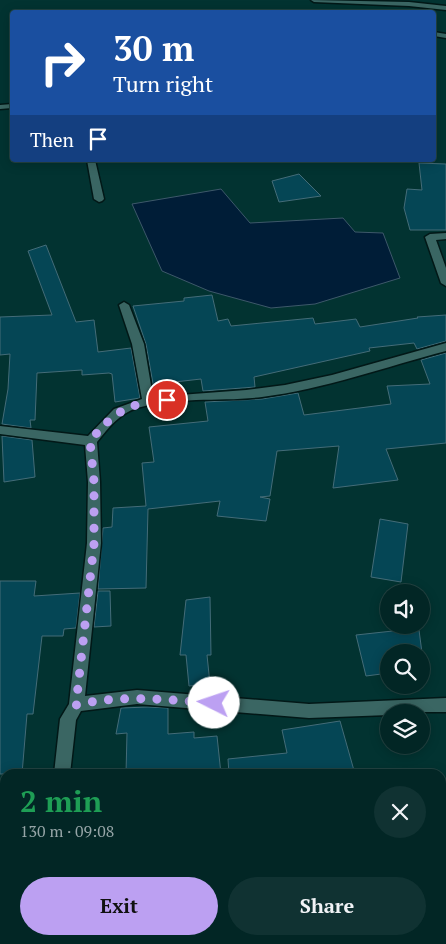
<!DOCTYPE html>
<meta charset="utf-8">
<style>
body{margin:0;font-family:"PT Serif",serif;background:#103232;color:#f1f3f6;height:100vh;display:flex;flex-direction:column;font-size:19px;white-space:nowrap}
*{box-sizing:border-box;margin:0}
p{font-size:16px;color:#96a5a7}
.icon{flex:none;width:28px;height:28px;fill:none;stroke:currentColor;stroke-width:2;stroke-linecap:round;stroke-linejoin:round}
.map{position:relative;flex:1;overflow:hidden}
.details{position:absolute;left:0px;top:769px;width:446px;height:176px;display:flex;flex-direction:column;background:#022625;border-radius:15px 15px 0 0;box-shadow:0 2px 12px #0003,0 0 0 1px #234342}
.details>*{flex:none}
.guide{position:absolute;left:10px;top:10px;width:426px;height:152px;border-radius:5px;box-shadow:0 2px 12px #0003,0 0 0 1px #234342;background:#1a4fa0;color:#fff;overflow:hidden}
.buttons{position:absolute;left:380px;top:584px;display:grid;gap:10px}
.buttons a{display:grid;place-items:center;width:50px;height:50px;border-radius:50%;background:#022625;box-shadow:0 2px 12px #0003,0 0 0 1px #234342;font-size:25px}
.pin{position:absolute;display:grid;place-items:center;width:42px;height:42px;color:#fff;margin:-21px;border:2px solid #fff;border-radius:50%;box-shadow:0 1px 5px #0007}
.me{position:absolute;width:55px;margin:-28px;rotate:274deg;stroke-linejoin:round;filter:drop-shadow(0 0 4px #0008)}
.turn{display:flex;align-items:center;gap:18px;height:105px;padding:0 20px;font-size:22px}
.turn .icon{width:65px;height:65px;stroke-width:2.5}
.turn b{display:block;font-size:35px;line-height:42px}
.then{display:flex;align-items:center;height:48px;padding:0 20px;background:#0003;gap:10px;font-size:19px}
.round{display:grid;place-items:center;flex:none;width:52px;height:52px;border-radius:26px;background:#103232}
.summary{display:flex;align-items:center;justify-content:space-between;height:85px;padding:0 20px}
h1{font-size:30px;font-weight:800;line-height:38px;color:#1e9e55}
.action{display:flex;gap:10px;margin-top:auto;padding:10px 20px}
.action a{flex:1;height:58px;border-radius:30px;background:#bca0f2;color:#111;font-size:20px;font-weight:800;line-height:58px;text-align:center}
.action a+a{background:#103232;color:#f1f3f6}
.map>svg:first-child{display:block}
.water{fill:#001d37;stroke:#3d586a}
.building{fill:#054655;stroke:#446c78}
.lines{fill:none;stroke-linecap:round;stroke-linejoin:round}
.minor-casing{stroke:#021817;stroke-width:3}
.minor{fill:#3a6663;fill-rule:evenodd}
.route{stroke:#bca0f2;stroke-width:9;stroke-dasharray:0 16.2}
</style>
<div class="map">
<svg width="446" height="944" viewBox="0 0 446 944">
<rect width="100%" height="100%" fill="#023331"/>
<polygon class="water" points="221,189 250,223 343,218 355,232 383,233 400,278 315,304 271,308 209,291 162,271 132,204"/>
<g class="building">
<polygon points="419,163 446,164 446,230 410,230 404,208 407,189 422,190"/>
<polygon points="299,174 321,196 279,202 272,181"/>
<polygon points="46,245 76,322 94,320 98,352 131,348 140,398 115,402 112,374 109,373 82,375 82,370 37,373 35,420 30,420 31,428 2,424 8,389 10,354 0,355 0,317 52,315 28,251"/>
<polygon points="212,295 218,321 228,319 231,326 313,318 315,324 356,319 360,327 418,318 417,317 446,315 446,341 417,349 414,343 369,348 370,351 254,377 255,387 203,391 201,379 157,384 159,395 155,395 146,344 133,306 184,301 184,298"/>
<polygon points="446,353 446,443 386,449 398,480 333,488 339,446 277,451 270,496 260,497 270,499 266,521 217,516 220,501 148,509 146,588 98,589 103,528 112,527 113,508 146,506 142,463 154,462 149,427 208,421 205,402 262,399 298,393 304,415 391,404 387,386 430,384 421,360"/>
<polygon points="2,436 32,440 35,477 4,482"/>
<polygon points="380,519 408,524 401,582 371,577"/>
<polygon points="0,581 36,581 34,596 80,593 76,628 64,629 63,636 42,636 33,714 27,714 22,774 0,774"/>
<polygon points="98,591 110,591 111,626 94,627"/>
<polygon points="210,597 211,655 207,655 210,684 189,686 186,655 180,655 186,600"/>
<polygon points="402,630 419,630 424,668 421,668 421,652 389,652 389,673 366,676 356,635"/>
<polygon points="148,707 168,708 168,734 194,732 194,738 217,736 221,774 126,774 127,733 116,734 121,708"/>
<polygon points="340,721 355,774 229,774 228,759 287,753 282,730"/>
</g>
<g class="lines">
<defs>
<g id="minor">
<polygon points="311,0 409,2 446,6 446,10 409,6 314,2"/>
<polygon points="434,32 446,34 446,38 434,36"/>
<polygon points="12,104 12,108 0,109 0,105"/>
<polygon points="87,160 95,160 104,199 102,201 99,202 94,199"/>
<polygon points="446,233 446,239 436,240 446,268 446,286 441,283 425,237 430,234"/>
<path d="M124,302L129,305L144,344L153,397L246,390L285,385L332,375L446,343V351C385,367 324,389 262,397C221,402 177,396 137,408C119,414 109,427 97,442L100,482L101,543L85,696L137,690L309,704L446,698V712H389V715L309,718L137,704L81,711L76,720L70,774H54L60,719L69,704L87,543L88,482L85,445L0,434V426L88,436L114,409L142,399L132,344L119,305Z"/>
<rect x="0" y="805" width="5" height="16"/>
<polygon points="42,940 60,940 59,944 41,944"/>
</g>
</defs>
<use href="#minor" class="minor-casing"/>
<use href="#minor" class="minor"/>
</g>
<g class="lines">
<path class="route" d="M167,400C128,403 115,411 90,441L94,482V544L76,705C122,694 167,700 214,703"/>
</g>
</svg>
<div class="buttons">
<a><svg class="icon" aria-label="sound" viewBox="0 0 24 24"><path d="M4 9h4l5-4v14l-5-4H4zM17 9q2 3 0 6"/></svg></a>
<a><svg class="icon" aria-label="search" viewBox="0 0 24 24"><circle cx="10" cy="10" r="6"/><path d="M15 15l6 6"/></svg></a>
<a><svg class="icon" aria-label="layers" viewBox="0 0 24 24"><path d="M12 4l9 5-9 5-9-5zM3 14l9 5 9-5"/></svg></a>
</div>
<div class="pin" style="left:167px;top:400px;background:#d93025"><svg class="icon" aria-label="arrive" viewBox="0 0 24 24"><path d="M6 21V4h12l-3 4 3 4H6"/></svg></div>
<svg class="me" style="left:214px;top:703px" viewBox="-20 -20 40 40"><circle r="19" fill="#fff"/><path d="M0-13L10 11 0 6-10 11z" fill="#bca0f2"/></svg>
<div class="guide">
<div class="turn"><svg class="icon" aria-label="right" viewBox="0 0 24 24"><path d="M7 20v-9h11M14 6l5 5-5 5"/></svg><div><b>30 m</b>Turn right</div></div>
<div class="then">Then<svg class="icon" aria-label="arrive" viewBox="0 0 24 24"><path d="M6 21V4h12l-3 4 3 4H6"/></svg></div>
</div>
<section class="details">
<div class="summary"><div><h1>2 min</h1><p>130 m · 09:08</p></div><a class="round"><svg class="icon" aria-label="close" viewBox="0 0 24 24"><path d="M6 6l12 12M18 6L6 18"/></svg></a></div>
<div class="action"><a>Exit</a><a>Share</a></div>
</section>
</div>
